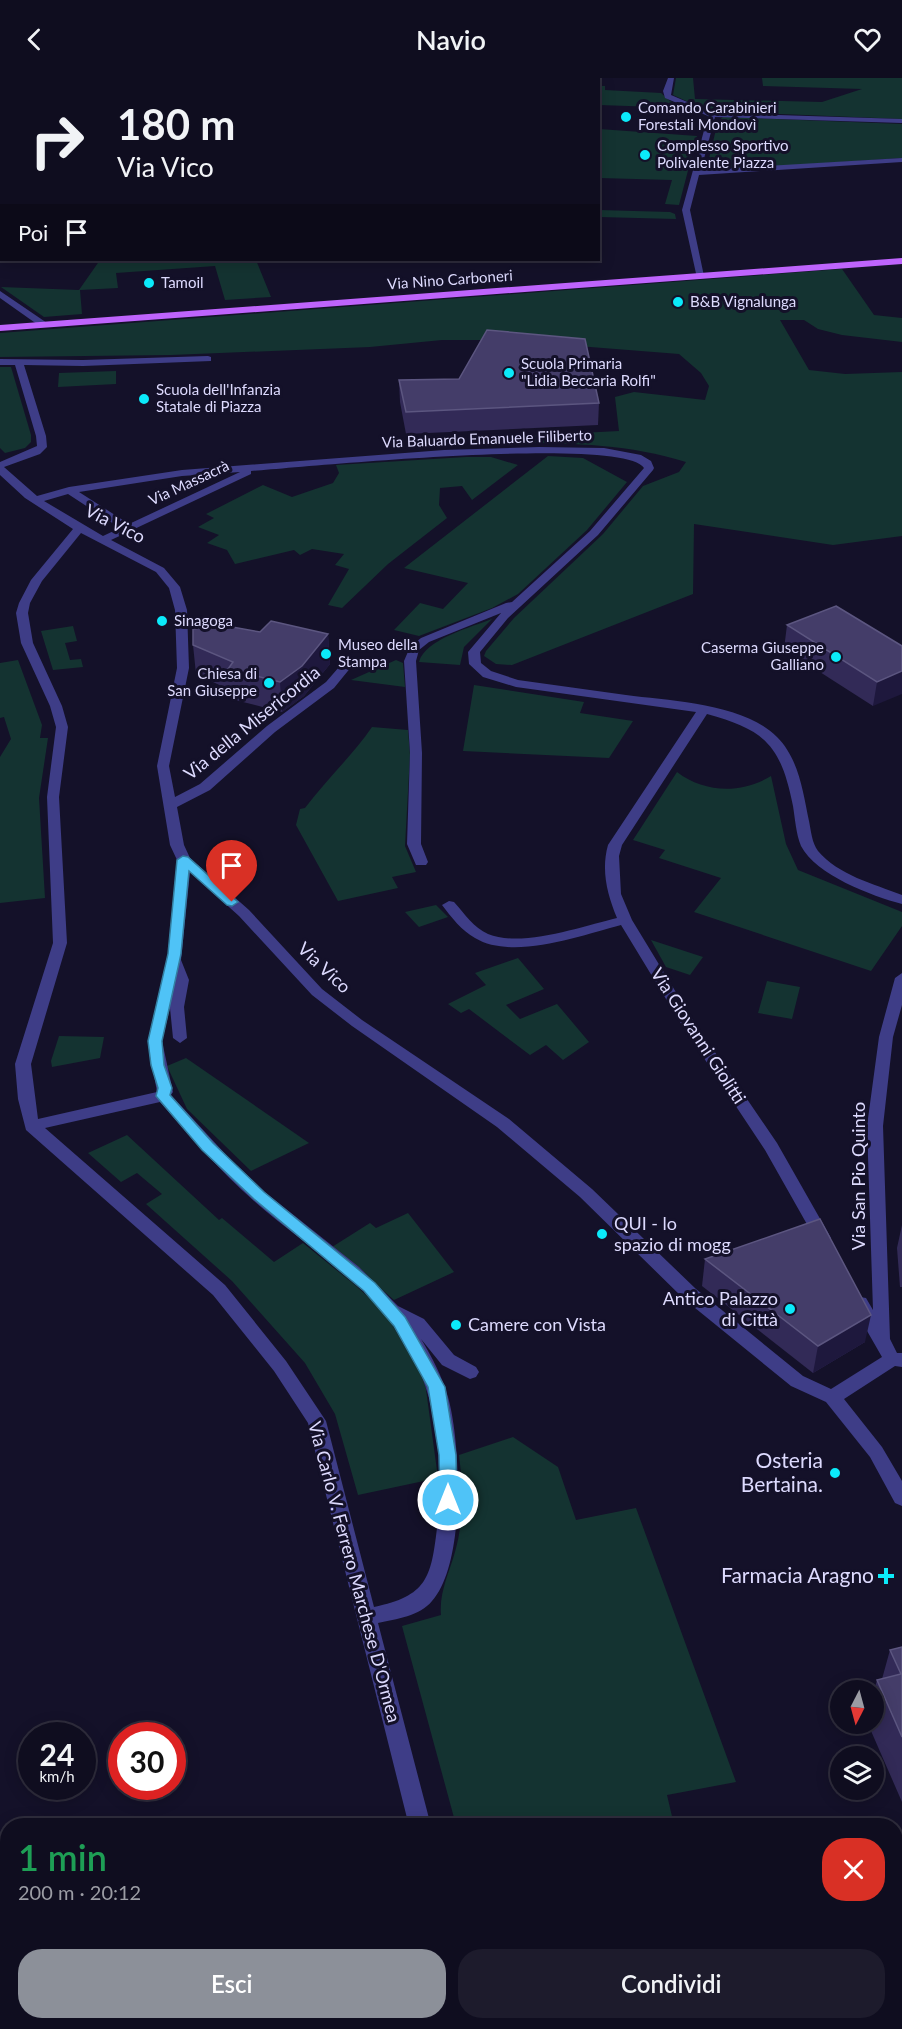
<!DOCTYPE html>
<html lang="it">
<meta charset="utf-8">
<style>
body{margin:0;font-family:Lato,sans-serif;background:#1d1b2c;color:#f1f3f6;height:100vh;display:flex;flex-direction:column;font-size:22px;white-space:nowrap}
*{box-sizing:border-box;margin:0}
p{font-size:20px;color:#9b9ca4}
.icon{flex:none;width:33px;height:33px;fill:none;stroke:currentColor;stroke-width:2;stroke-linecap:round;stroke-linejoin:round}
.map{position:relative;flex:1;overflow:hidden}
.panel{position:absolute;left:0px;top:1740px;width:903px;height:212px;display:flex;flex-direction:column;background:#0f0d1f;border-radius:24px 24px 0 0;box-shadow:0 3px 15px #0003,0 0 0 2px #2f2d3d}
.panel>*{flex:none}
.guide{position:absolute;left:0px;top:0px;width:600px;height:183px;box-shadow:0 3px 15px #0003,0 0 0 2px #2f2d3d;background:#0f0d1f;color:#f1f3f6;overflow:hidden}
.needle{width:39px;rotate:186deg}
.buttons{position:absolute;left:830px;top:1602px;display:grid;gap:12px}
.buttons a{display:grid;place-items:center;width:54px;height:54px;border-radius:50%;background:#0f0d1f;box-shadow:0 3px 15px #0003,0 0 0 2px #2f2d3d;font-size:30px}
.speed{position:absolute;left:18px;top:1644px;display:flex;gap:12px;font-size:30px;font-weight:700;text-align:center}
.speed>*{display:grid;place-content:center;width:78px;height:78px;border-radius:50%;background:#0f0d1f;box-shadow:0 3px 15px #0003,0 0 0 2px #2f2d3d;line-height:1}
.speed small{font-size:15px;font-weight:400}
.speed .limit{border:9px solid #d22;background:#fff;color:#111}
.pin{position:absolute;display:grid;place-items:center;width:51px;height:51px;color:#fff;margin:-62px -26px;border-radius:50% 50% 50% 0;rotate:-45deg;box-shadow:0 0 6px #0007}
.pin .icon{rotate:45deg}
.me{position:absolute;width:66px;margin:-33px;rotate:0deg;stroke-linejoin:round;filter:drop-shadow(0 0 4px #0008)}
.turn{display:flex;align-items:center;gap:21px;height:126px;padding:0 18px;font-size:27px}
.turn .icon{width:78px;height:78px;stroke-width:2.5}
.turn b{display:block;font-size:42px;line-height:51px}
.then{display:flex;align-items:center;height:57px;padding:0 18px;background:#0003;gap:12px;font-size:22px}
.round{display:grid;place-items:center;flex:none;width:63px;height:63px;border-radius:24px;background:#1d1b2c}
.head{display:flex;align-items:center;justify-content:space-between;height:102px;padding:0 18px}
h1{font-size:36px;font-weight:600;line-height:45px;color:#1e9e55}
.cta{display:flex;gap:12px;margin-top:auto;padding:12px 18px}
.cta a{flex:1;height:69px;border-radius:24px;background:#8c9099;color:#fff;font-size:24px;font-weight:600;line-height:69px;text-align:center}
.cta a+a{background:#1d1b2c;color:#f1f3f6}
header{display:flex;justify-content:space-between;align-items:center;height:78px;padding:0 18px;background:#0f0d1f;font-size:27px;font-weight:600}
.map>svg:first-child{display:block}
.green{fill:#143331}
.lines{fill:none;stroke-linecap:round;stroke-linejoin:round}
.minor{fill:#3e3d87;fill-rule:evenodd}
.major{fill:#be64fc;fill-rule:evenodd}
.wall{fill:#322a57}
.shaded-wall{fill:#1e183d}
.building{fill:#443d69;stroke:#5c5680;stroke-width:1.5}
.route{fill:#4fc3f7;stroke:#337fa1;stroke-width:1.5}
.poi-dot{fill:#0beafa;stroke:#141129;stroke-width:2}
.labels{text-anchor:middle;stroke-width:6;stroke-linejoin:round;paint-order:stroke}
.far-poi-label{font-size:15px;fill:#dddafe;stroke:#141129;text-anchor:start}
.far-street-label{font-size:15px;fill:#dddafe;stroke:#141129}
.street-label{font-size:18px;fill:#dddafe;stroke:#141129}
.poi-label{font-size:18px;fill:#dddafe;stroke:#141129;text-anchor:start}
.near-poi-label{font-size:21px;fill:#dddafe;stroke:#141129;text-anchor:end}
</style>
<header><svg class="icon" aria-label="back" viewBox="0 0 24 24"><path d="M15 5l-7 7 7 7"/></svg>Navio<svg class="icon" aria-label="heart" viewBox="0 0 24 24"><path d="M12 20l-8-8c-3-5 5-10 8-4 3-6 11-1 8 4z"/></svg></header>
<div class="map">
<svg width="902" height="1951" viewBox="0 0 902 1951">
<rect width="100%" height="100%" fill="#141129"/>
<g class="green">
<polygon points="305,0 532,0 537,1 300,1"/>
<polygon points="676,0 693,0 695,21 822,24 862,11 763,8 762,0 902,0 902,41 708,33 673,17"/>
<polygon points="599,8 605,8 605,12 661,15 670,23 692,32 691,35 657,29 599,27"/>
<polygon points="723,39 902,46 902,80 706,93 718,43"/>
<polygon points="599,51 697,58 679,127 665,126 672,102 599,100"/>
<polygon points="599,132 670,134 675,136 676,141 599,139"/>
<polygon points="100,182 256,182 271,219 225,222 215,188 116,195 118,210 80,212 82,236 44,239 1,209 79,212"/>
<path d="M842,191L874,237L902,240V264L842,257L818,251L804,242H780L809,292L845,296L902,294V458L833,467L694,446L693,516L512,587L496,586L484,578L486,573L514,540L603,456L643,408L679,394L686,384C620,363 552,365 484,365L481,360L619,353L615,319L634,314L705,322L709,308L701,295L679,276L501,262H442L370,269L171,277L0,279V255Z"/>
<polygon points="0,289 11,289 31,357 31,364 25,370 5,375 0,370"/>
<polygon points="116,293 116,306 58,309 59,295"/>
<polygon points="548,378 583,380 627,404 587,452 518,516 492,530 419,558 394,552 420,525 443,531 468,505 404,490"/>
<polygon points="466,379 491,379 518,387 472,422 462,408 440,410 439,427 447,440 388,486 342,530 328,527 349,491 335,487 344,476 312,471 300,477 294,472 235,486 227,472 207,465 219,457 198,449 214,440 206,436 263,407 292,419 333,405 339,395 336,387"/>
<path d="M492,541L464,569L460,587L419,584C425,561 472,549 492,541Z"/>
<polygon points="73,548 77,563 65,565 70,582 81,581 83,589 53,592 41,553"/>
<polygon points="18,582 42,647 40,660 48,660 39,720 45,820 0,825 0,679 11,661 4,639 0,640 0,585"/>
<polygon points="396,582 403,585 405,609 351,602"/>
<polygon points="474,607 584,624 580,635 633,643 609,680 463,673"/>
<path d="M372,649L408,652L410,677L405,768L416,794L392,799L398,810L338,823L296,747L300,731L305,730C326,702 352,678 372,649Z"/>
<path d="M677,694C704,715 742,716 771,698L786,766L798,792L902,834V848L871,893L694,834L721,800L659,780L665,772L633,762Z"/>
<polygon points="436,827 448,839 419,849 405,834"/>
<polygon points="651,862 703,879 690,897 666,889"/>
<polygon points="518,880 544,911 506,927 520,941 557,926 589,964 563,982 546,967 530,977 469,931 461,935 448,926 486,907 475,895"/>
<polygon points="767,903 800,909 792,941 758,935"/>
<polygon points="59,958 104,959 100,980 52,989 51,983"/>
<polygon points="186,980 309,1065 251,1093 187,1031 167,988"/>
<polygon points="127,1057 219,1142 222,1140 274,1184 303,1165 355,1207 385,1234 425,1304 438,1400 358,1417 335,1336 305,1285 232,1203 146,1126 162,1116 137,1095 121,1104 88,1075"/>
<polygon points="408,1135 454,1194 394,1222 332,1169 370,1145 376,1150"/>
<path d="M513,1359L558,1389L576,1442L636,1430L736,1704L667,1717L674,1747H456L402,1548L441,1537C439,1515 449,1495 455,1474C464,1443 463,1409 459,1377Z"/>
<polygon points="7,1941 8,1944 418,1944 421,1951 0,1951 0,1944"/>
<polygon points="510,1944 695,1944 696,1951 512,1951"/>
</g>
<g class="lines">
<g class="minor">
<polygon points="668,0 674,0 671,17 713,35 902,41 902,45 715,39 701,92 902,80 902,84 699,97 690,132 704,198 697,200 682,132 708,38 665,20 663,13"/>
<polygon points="0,213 47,245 47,249 41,249 0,220"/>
<path d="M208,278L211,279V283L83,288L24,287L46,358L47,369L40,376L4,389L37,418L69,409L182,392L444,372L539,369L604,370L641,377L651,383L654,390L653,392L598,457L508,540L480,574L481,585L491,593L518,602C554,607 590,612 626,617C671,623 743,625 777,659C799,681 803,714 809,743C811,753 812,765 818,773C838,797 874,806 902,817V826C872,818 816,797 801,768C796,756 795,740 793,728C781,668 766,652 707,636L622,767L619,778L621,816L632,842L691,939L777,1065L831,1160L829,1164H817L765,1072L680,944L621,847C582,857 513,883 475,860C462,853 451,839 442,827L449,823L454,824C464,835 474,850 488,856C522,870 583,848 617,840C607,816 601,792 608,767L696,634L516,609L483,599L469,586L468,574L501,535L429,564L419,572L416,583L422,675L421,766L428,784L426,787H416L407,766L410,675L404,583L410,569L421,560L506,525L512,524L590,453L644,390C623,357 303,389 251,393V396L111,462L164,490L180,509L187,532L189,590L169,688L175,719L200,706L267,648L326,604L346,581H354L356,583L334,610L275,654L210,712L177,729L184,767L190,780L249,832L322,911L362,942L509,1041L592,1111L696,1211L803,1298L831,1311L882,1279L851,1225L854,1220L860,1219L866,1220L873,1232L867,1048L879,959L895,900L902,895V927L893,959L883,1048L890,1261L897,1275H902V1289L895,1288L844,1321L882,1369L902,1403V1428L895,1425L870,1379L826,1324L791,1308L684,1221L580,1119L497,1049L352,948L312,917L239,838L190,794L181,882L189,902L184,929L187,960L180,965L173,960L170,930L162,963L173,1014L171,1017L228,1079L266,1115L359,1189L398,1228L424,1241L454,1277L476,1289L479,1294L476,1299L470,1301L442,1287L421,1261C432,1279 442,1298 448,1319C461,1365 466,1485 432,1523C420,1538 396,1541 378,1545L431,1748H409L308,1345L274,1293L213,1217L26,1052L18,1021L15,986L53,865L47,719L56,649L50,628L21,565L16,535L19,525L31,502L73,451L25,420L0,397V384L37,368L36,358L15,287H0V281L83,282ZM240,394L129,446L79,414L182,398ZM68,416L120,450L103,458L44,423ZM81,455L156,494L169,510L175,532L177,590L157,688L170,767L177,782L168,876L148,963L157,1014L38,1041L31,986L67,865L59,719L68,649L62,628L33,565L28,535L30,525L42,503ZM160,1024C190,1058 220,1093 254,1123C294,1158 339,1187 376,1225C434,1287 446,1368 437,1450C431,1500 427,1518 374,1529L326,1343L286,1283L225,1207L45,1050Z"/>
<polygon points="459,1944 481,1944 484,1951 460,1951"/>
</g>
<polygon class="major" points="902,180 902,186 0,253 0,247"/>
</g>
<g class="wall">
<polygon points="459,301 599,325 598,347 406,356 400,324 399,302"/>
<polygon points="787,547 902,568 873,628 784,571"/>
<polygon points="260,554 328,556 330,586 304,618 282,634 231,621 230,612 196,596 193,567"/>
<polygon points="902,1147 902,1209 900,1209 897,1170"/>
<polygon points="705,1181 865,1264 813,1295 702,1208"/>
<polygon points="902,1569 902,1724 868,1646 873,1646 873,1616 877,1602 882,1601 890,1572"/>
</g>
<g class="shaded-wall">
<polygon points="328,556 330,586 304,618 282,634 280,604"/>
<polygon points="902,593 902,616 873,628 877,604"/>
<polygon points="871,1237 865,1264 813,1295 818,1268"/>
</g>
<g class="building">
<polygon points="487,252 585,261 599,325 406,334 399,302 459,301"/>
<polygon points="836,528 902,568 902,593 877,604 787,547"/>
<polygon points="271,543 328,556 302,588 280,604 228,591 233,584 193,567 193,551 221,547 260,554"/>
<polygon points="820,1141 871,1237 818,1268 705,1181"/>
<polygon points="902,1569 902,1659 877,1602 901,1596 890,1572"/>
</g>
<polygon class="route" points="183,778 188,779 238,824 232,828 227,827 189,793 181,876 162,963 164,987 172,1010 170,1017 213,1065 264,1114 375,1205 405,1239 445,1309 456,1377 457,1422 455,1427 448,1429 442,1427 440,1422 439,1377 428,1309 394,1248 364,1213 254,1121 202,1072 156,1018 158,1010 151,987 148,963 168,876 177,782"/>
<g class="poi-dot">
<circle cx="626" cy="39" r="6"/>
<circle cx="645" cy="77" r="6"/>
<circle cx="149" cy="205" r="6"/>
<circle cx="678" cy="224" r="6"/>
<circle cx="509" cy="295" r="6"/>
<circle cx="144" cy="321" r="6"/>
<circle cx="162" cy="543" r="6"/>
<circle cx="326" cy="576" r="6"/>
<circle cx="836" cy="579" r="6"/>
<circle cx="269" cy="605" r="6"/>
<circle cx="602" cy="1156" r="6"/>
<circle cx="790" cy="1231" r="6"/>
<circle cx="456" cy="1247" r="6"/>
<circle cx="835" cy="1395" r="6"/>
<path d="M883 1489h6v6h6v6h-6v6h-6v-6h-6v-6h6z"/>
</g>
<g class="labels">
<g class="far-poi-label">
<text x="638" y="35">Comando Carabinieri<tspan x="638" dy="17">Forestali Mondovì</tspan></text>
<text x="657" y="73">Complesso Sportivo<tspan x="657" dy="17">Polivalente Piazza</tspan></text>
<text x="161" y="210">Tamoil</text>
<text x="690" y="229">B&amp;B Vignalunga</text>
<text x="521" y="291">Scuola Primaria<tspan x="521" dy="17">"Lidia Beccaria Rolfi"</tspan></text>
<text x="156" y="317">Scuola dell'Infanzia<tspan x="156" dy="17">Statale di Piazza</tspan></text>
<text x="174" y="548">Sinagoga</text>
<text x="338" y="572">Museo della<tspan x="338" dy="17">Stampa</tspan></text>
<text x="824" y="575" text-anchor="end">Caserma Giuseppe<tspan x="824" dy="17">Galliano</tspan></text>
<text x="257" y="601" text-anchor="end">Chiesa di<tspan x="257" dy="17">San Giuseppe</tspan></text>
</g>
<g class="far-street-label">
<text transform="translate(450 202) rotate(-4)" y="5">Via Nino Carboneri</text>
<text transform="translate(487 361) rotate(-2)" y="5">Via Baluardo Emanuele Filiberto</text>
<text transform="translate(189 405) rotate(-25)" y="5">Via Massacrà</text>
</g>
<g class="street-label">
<text transform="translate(115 446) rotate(27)" y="6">Via Vico</text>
<text transform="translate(252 645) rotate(-39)" y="6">Via della Misericordia</text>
<text transform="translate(324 890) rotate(43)" y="6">Via Vico</text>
<text transform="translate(698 958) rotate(57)" y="6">Via Giovanni Giolitti</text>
<text transform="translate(859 1098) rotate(-90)" y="6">Via San Pio Quinto</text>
<text transform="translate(354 1494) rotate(75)" y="6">Via Carlo V. Ferrero Marchese D'Ormea</text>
</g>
<g class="poi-label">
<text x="614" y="1152">QUI - lo<tspan x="614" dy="21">spazio di mogg</tspan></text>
<text x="778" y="1227" text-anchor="end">Antico Palazzo<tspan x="778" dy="21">di Città</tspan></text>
<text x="468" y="1253">Camere con Vista</text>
</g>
<g class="near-poi-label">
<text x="823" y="1390">Osteria<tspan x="823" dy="24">Bertaina.</tspan></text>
<text x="874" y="1505">Farmacia Aragno</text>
</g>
</g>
</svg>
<div class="buttons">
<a><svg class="needle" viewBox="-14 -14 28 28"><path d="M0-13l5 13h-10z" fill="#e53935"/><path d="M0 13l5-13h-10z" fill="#9b9ca4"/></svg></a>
<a><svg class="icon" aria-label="layers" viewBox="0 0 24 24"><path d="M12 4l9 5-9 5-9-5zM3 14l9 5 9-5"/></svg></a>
</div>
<div class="speed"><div>24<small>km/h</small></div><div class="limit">30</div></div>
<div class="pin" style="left:232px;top:824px;background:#d93025"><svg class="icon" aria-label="arrive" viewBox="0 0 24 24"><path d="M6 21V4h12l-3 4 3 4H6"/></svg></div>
<svg class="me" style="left:448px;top:1422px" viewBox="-20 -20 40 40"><circle r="17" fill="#4fc3f7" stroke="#fff" stroke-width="3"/><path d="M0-11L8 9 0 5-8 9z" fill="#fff"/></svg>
<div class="guide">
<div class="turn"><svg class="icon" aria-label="right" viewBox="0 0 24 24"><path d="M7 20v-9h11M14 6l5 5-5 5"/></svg><div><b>180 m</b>Via Vico</div></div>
<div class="then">Poi<svg class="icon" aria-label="arrive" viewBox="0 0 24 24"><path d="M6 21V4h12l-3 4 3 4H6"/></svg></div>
</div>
<section class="panel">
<div class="head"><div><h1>1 min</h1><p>200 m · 20:12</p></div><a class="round" style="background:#d93025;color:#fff"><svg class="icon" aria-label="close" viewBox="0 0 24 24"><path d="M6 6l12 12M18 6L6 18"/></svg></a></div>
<div class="cta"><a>Esci</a><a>Condividi</a></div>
</section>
</div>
